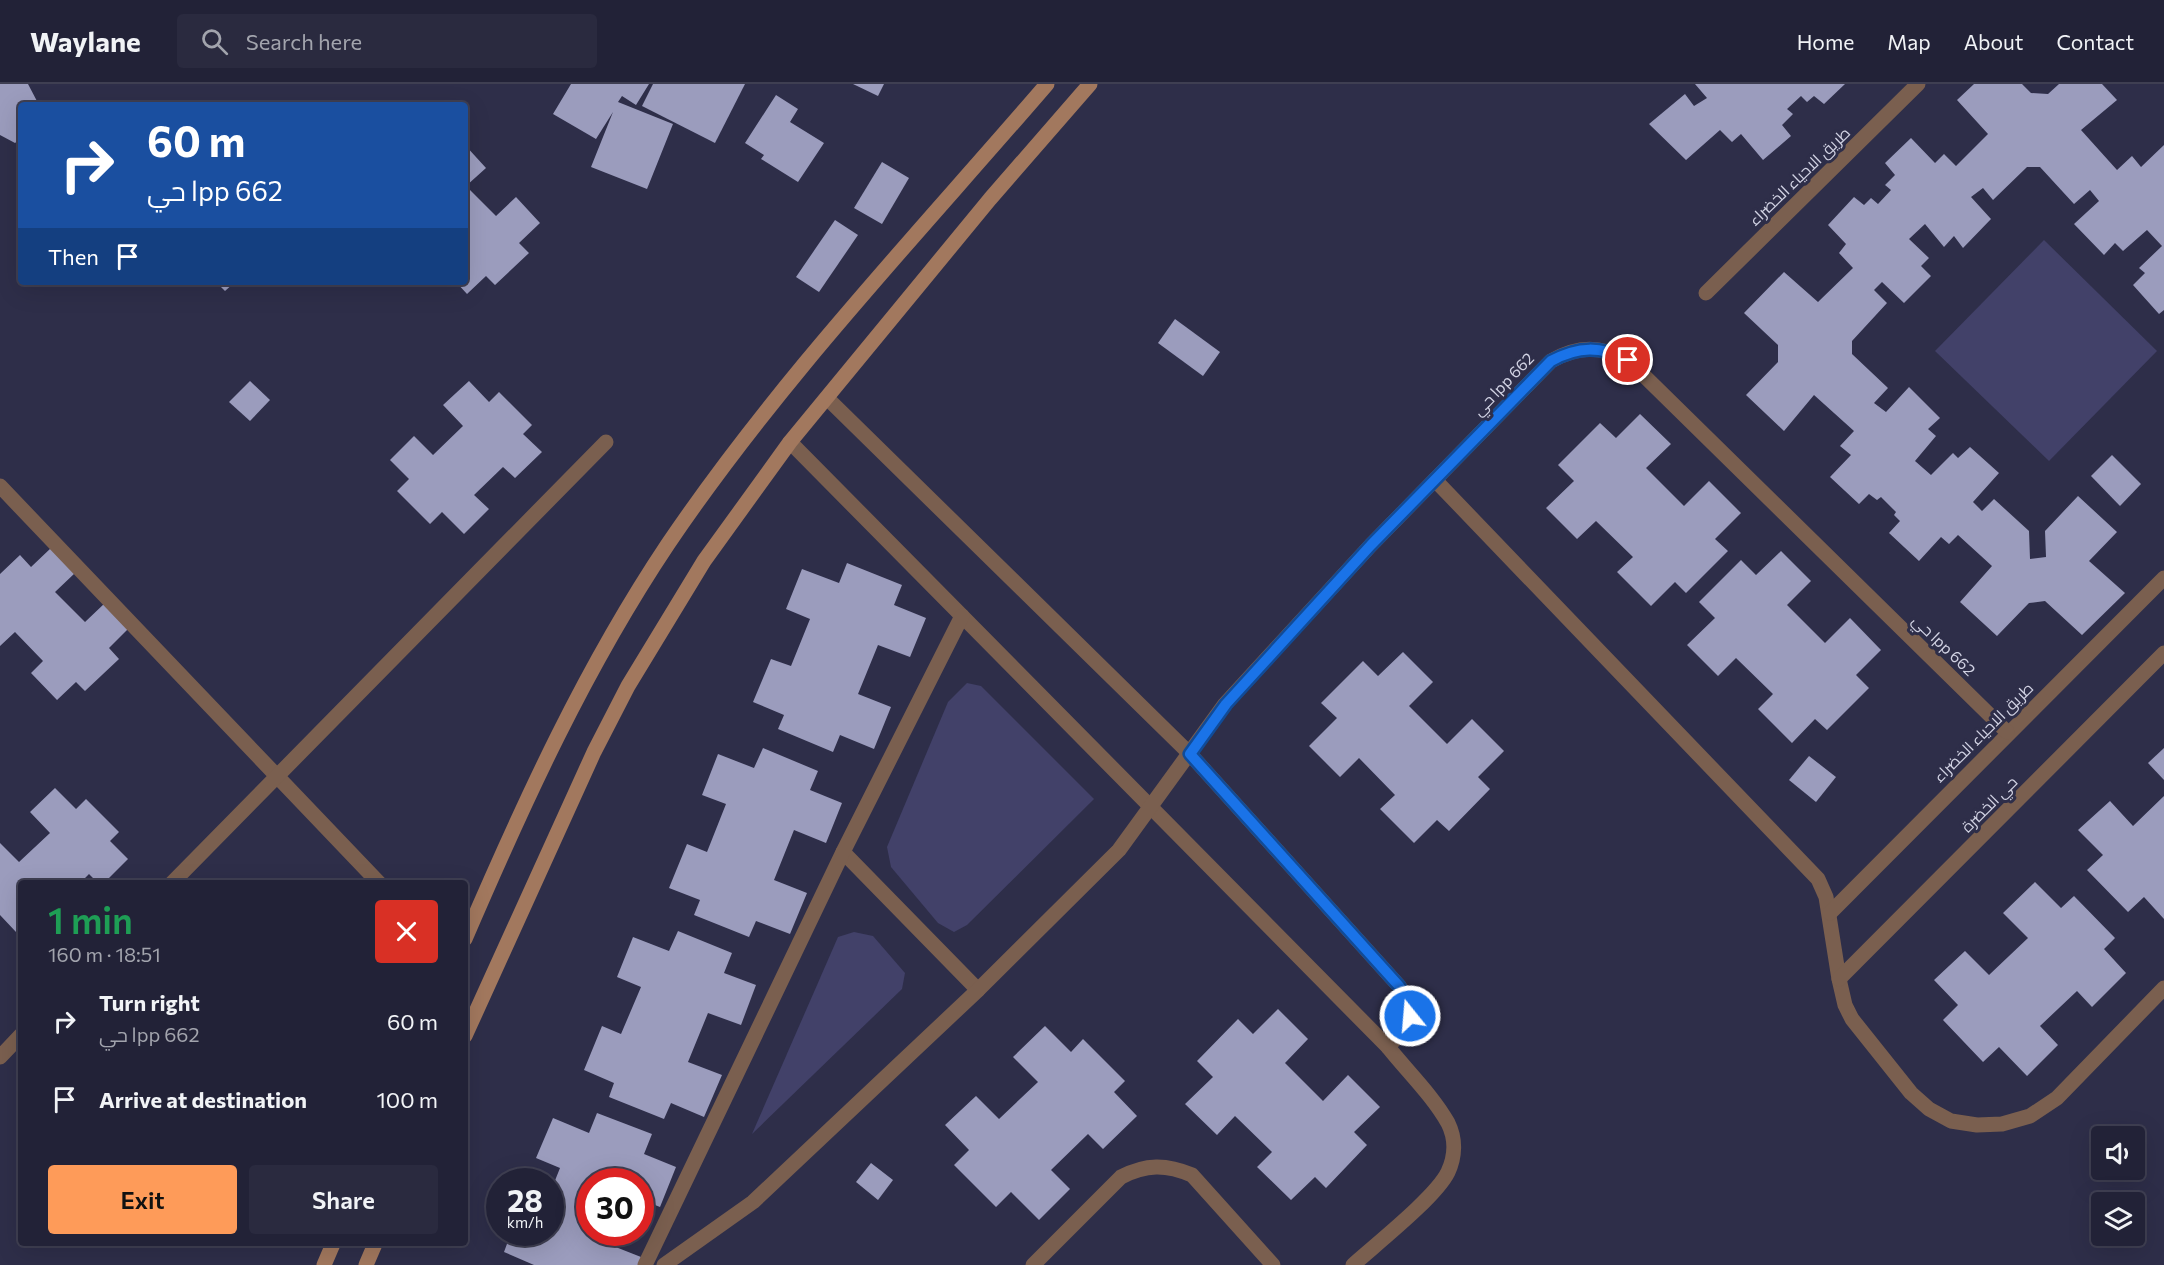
<!DOCTYPE html>
<meta charset="utf-8">
<style>
body{margin:0;font-family:Commissioner,Cairo,sans-serif;background:#2a2a3f;color:#f1f3f6;height:100vh;display:flex;flex-direction:column;font-size:22px;white-space:nowrap}
*{box-sizing:border-box;margin:0}
p{font-size:20px;color:#a2a4ad}
.icon{flex:none;width:33px;height:33px;fill:none;stroke:currentColor;stroke-width:2;stroke-linecap:round;stroke-linejoin:round}
.map{position:relative;flex:1;overflow:hidden}
.side{position:absolute;left:18px;top:796px;width:450px;height:366px;display:flex;flex-direction:column;background:#222237;border-radius:6px;box-shadow:0 6px 24px #0002,0 0 0 2px #3f3f52}
.side>*{flex:none}
.guide{position:absolute;left:18px;top:18px;width:450px;height:183px;border-radius:6px;box-shadow:0 6px 24px #0002,0 0 0 2px #3f3f52;background:#1a4fa0;color:#fff;overflow:hidden}
.fabs{position:absolute;left:2091px;top:1042px;display:grid;gap:12px}
.fabs a{display:grid;place-items:center;width:54px;height:54px;border-radius:6px;background:#222237;box-shadow:0 6px 24px #0002,0 0 0 2px #3f3f52;font-size:30px}
.speed{position:absolute;left:486px;top:1084px;display:flex;gap:12px;font-size:30px;font-weight:700;text-align:center}
.speed>*{display:grid;place-content:center;width:78px;height:78px;border-radius:50%;background:#222237;box-shadow:0 6px 24px #0002,0 0 0 2px #3f3f52;line-height:1}
.speed small{font-size:15px;font-weight:400}
.speed .limit{border:9px solid #d22;background:#fff;color:#111}
.pin{position:absolute;display:grid;place-items:center;width:51px;height:51px;color:#fff;margin:-26px;border:3px solid #fff;border-radius:50%;box-shadow:0 2px 6px #0007}
.me{position:absolute;width:66px;margin:-33px;rotate:343deg;stroke-linejoin:round;filter:drop-shadow(0 0 4px #0008)}
.turn{display:flex;align-items:center;gap:21px;height:126px;padding:0 30px;font-size:27px}
.turn .icon{width:78px;height:78px;stroke-width:2.5}
.turn b{display:block;font-size:42px;line-height:51px}
.then{display:flex;align-items:center;height:57px;padding:0 30px;background:#0003;gap:12px;font-size:22px}
.round{display:grid;place-items:center;flex:none;width:63px;height:63px;border-radius:6px;background:#2a2a3f}
.head{display:flex;align-items:center;justify-content:space-between;height:102px;padding:0 30px}
h1{font-size:36px;font-weight:600;line-height:45px;color:#1e9e55}
.cta{display:flex;gap:12px;margin-top:auto;padding:12px 30px}
.cta a{flex:1;height:69px;border-radius:6px;background:#fe9b59;color:#111;font-size:24px;font-weight:600;line-height:69px;text-align:center}
.cta a+a{background:#2a2a3f;color:#f1f3f6}
ul{padding:0;list-style:none}
li{display:flex;align-items:center;gap:18px;height:78px;padding:0 30px}
li div{flex:1}
li b{display:block;font-size:22px}
li em{font-style:normal}
header{display:flex;align-items:center;gap:36px;box-sizing:border-box;height:84px;padding:0 30px;background:#222237;border-bottom:2px solid #3f3f52}
header strong{font-size:28px}
nav{display:flex;gap:33px;margin-inline-start:auto;font-size:21px}
.search{width:420px;height:54px;background:#2a2a3f;display:flex;align-items:center;gap:15px;box-sizing:border-box;padding:0 21px;border-radius:6px;color:#a2a4ad;font-size:22px}
.map>svg:first-child{display:block}
.green{fill:#424169}
.building{fill:#9b9cbd}
.lines{fill:none;stroke-linecap:round;stroke-linejoin:round}
.street{stroke:#7a5f4f;stroke-width:15}
.secondary{stroke:#a2785e;stroke-width:15}
.route-casing{stroke:#114b97;stroke-width:15}
.route{stroke:#1a73e8;stroke-width:10}
.labels{text-anchor:middle;stroke-width:6;stroke-linejoin:round;paint-order:stroke}
.street-label{font-size:16px;fill:#d1d2e3;stroke:#2e2e49}
</style>
<header>
<strong>Waylane</strong>
<div class="search"><svg class="icon" aria-label="search" viewBox="0 0 24 24"><circle cx="10" cy="10" r="6"/><path d="M15 15l6 6"/></svg>Search here</div>
<nav><a>Home</a><a>Map</a><a>About</a><a>Contact</a></nav>
</header>
<div class="map">
<svg width="2164" height="1181" viewBox="0 0 2164 1181">
<rect width="100%" height="100%" fill="#2e2e49"/>
<g class="green">
<polygon points="2044,156 2157,267 2049,377 1935,267"/>
<polygon points="967,599 981,602 1094,715 967,841 954,848 938,839 891,783 887,763 948,618"/>
<polygon points="854,848 873,852 905,889 902,905 752,1050 838,853"/>
</g>
<g class="building">
<polygon points="0,0 28,0 39,21 21,21 21,54 15,59 0,51"/>
<polygon points="571,0 649,0 636,21 622,12 618,18 673,40 647,105 591,83 613,28 596,55 553,30"/>
<polygon points="653,0 745,0 715,59 642,22"/>
<polygon points="853,0 884,0 878,12"/>
<polygon points="1695,0 1845,0 1824,20 1814,12 1807,18 1801,12 1787,25 1793,30 1782,41 1791,52 1763,76 1741,50 1732,58 1720,46 1686,76 1649,40 1685,10 1694,22 1707,14"/>
<polygon points="1974,0 2022,0 2031,9 2048,10 2059,0 2102,0 2117,16 2081,46 2117,86 2132,72 2141,83 2164,61 2164,226 2159,230 2133,201 2145,189 2139,184 2162,162 2147,146 2123,167 2115,159 2104,171 2074,140 2099,117 2090,106 2074,120 2040,83 2027,83 1993,116 1983,104 1971,113 1991,135 1963,164 1954,152 1944,163 1925,140 1909,155 1929,174 1921,182 1931,192 1904,219 1882,198 1874,206 1887,219 1852,257 1852,270 1888,304 1874,319 1886,328 1909,303 1940,334 1928,345 1936,352 1915,377 1931,391 1953,369 1958,374 1970,363 1999,389 1973,418 1982,427 1994,415 2029,447 2030,475 2046,473 2045,447 2078,412 2117,448 2089,477 2125,509 2082,551 2045,517 2029,519 1997,552 1960,518 1992,482 1958,451 1949,460 1941,453 1919,477 1889,449 1900,437 1894,431 1896,428 1881,413 1877,416 1869,410 1859,420 1830,393 1851,371 1840,362 1854,347 1814,311 1784,347 1746,311 1778,278 1778,261 1744,229 1784,188 1818,218 1853,184 1839,169 1846,160 1828,141 1854,113 1864,121 1871,114 1878,120 1891,106 1885,101 1895,91 1885,79 1911,54 1935,79 1944,70 1956,82 1988,50 1957,16"/>
<polygon points="776,11 798,25 790,38 824,59 798,98 761,75 764,71 745,59"/>
<polygon points="465,61 486,84 466,102 496,132 516,113 540,139 519,159 529,169 495,201 486,192 467,210 456,198 465,198"/>
<polygon points="882,78 909,94 882,140 854,124"/>
<polygon points="835,136 858,151 819,208 796,193"/>
<polygon points="216,198 235,198 225,207"/>
<polygon points="1175,235 1220,268 1203,292 1158,259"/>
<polygon points="250,297 270,316 250,337 229,318"/>
<polygon points="469,297 489,318 499,308 532,341 523,350 542,368 515,394 503,383 474,411 489,425 464,450 442,428 430,440 397,407 409,395 390,376 414,352 433,371 463,342 443,321"/>
<polygon points="1640,330 1671,360 1646,384 1684,422 1709,397 1741,429 1715,455 1728,467 1686,509 1675,498 1651,522 1617,488 1633,473 1596,437 1577,455 1546,424 1574,397 1558,381 1600,339 1616,354"/>
<polygon points="2112,371 2141,400 2120,422 2091,392"/>
<polygon points="51,464 75,489 55,508 85,538 105,519 129,544 109,564 119,575 85,607 76,598 57,616 31,589 43,577 15,548 0,562 0,490 20,471 31,483"/>
<polygon points="1781,467 1811,497 1787,521 1825,559 1850,534 1881,566 1856,591 1869,604 1827,646 1815,635 1792,659 1758,625 1773,610 1736,574 1718,592 1687,561 1715,534 1699,518 1741,476 1756,491"/>
<polygon points="847,479 902,501 894,521 926,534 910,573 878,561 858,610 891,623 874,665 840,651 833,668 778,645 784,631 753,618 771,575 791,582 810,535 786,525 802,485 839,499"/>
<polygon points="1403,568 1433,598 1409,622 1447,660 1472,635 1504,667 1478,693 1490,705 1449,747 1437,736 1414,759 1380,725 1395,711 1359,674 1340,693 1309,662 1337,634 1321,619 1363,577 1378,592"/>
<polygon points="763,664 818,687 810,706 842,719 826,759 794,746 774,796 807,809 790,850 756,837 749,853 694,831 700,816 669,804 687,760 707,768 726,720 702,711 718,670 754,684"/>
<polygon points="2164,664 2164,696 2148,679"/>
<polygon points="1809,672 1836,693 1816,718 1789,696"/>
<polygon points="55,704 76,725 86,715 119,748 110,757 128,775 103,800 99,800 89,790 79,800 21,800 21,843 16,848 0,831 0,759 19,778 50,749 30,728"/>
<polygon points="2164,712 2164,835 2144,813 2128,828 2087,786 2103,771 2078,746 2110,717 2133,742"/>
<polygon points="2035,798 2061,824 2074,812 2115,854 2104,865 2126,889 2092,923 2077,907 2040,942 2058,961 2027,992 1999,963 1983,978 1943,936 1958,921 1934,896 1965,867 1989,891 2028,854 2003,829"/>
<polygon points="678,847 732,869 724,889 756,901 741,941 708,929 688,978 722,991 704,1033 671,1019 664,1035 609,1013 614,999 584,986 602,942 621,950 641,903 617,893 633,853 669,867"/>
<polygon points="1278,925 1308,955 1285,979 1323,1017 1348,991 1380,1023 1354,1048 1367,1061 1326,1104 1315,1093 1291,1116 1257,1083 1272,1068 1235,1032 1217,1051 1185,1020 1213,993 1197,977 1238,935 1253,950"/>
<polygon points="1045,942 1071,968 1083,955 1125,997 1114,1008 1137,1032 1103,1065 1088,1050 1051,1086 1070,1105 1039,1136 1011,1108 996,1123 954,1081 969,1066 945,1041 976,1012 999,1035 1038,998 1013,973"/>
<polygon points="597,1029 652,1050 644,1070 676,1083 660,1123 640,1115 640,1098 590,1098 590,1149 613,1149 608,1160 641,1173 638,1181 534,1181 504,1168 511,1149 550,1149 550,1109 560,1084 536,1074 553,1034 589,1049"/>
<polygon points="871,1079 893,1096 878,1116 856,1098"/>
</g>
<g class="lines">
<g class="street">
<polyline points="1706,209 1918,0"/>
<path d="M828,315L1190,670L1399,902C1418,926 1407,943 1388,963"/>
<path d="M790,358L1388,963C1407,987 1433,1012 1448,1039C1456,1055 1455,1073 1448,1088C1436,1113 1375,1161 1353,1181"/>
<polyline points="1435,396 1818,795 1826,813 1839,895 1845,921 1852,935 1911,1009 1929,1025 1951,1037 1977,1041 2002,1040 2030,1032 2057,1014 2164,904"/>
<polyline points="0,402 380,800"/>
<polyline points="843,768 978,906"/>
<polyline points="171,800 606,358"/>
<polyline points="1830,829 2164,494"/>
<polyline points="1839,895 2164,569"/>
<polyline points="0,973 21,951"/>
<polyline points="645,1181 843,768 962,532"/>
<path d="M664,1181L753,1118L978,906L1119,766L1225,620L1371,461L1551,277C1579,261 1600,262 1628,276L2007,648"/>
<path d="M1033,1181L1121,1093C1146,1080 1166,1080 1192,1091L1273,1181"/>
</g>
<g class="secondary">
<path d="M465,855C524,718 585,584 668,460C779,296 918,150 1047,0"/>
<polyline points="465,952 594,668 628,602 704,477 790,358 990,115 1090,0"/>
<polyline points="324,1181 333,1160"/>
<polyline points="366,1181 375,1160"/>
</g>
</g>
<g class="lines">
<defs>
<path id="route" d="M1410,932V921L1399,902L1190,670L1226,620L1371,461L1551,277C1579,262 1600,262 1628,276"/>
</defs>
<use href="#route" class="route-casing"/>
<use href="#route" class="route"/>
</g>
<g class="labels">
<g class="street-label">
<text transform="translate(1799 92) rotate(-44)" y="6">طريق الاحياء الخضراء</text>
<text transform="translate(1503 300) rotate(-46)" y="6">حي lpp 662</text>
<text transform="translate(1944 561) rotate(44)" y="6">حي lpp 662</text>
<text transform="translate(1983 648) rotate(-45)" y="6">طريق الاحياء الخضراء</text>
<text transform="translate(1989 720) rotate(-45)" y="6">حي الخضرة</text>
</g>
</g>
</svg>
<div class="fabs">
<a><svg class="icon" aria-label="sound" viewBox="0 0 24 24"><path d="M4 9h4l5-4v14l-5-4H4zM17 9q2 3 0 6"/></svg></a>
<a><svg class="icon" aria-label="layers" viewBox="0 0 24 24"><path d="M12 4l9 5-9 5-9-5zM3 14l9 5 9-5"/></svg></a>
</div>
<div class="speed"><div>28<small>km/h</small></div><div class="limit">30</div></div>
<div class="pin" style="left:1628px;top:276px;background:#d93025"><svg class="icon" aria-label="arrive" viewBox="0 0 24 24"><path d="M6 21V4h12l-3 4 3 4H6"/></svg></div>
<svg class="me" style="left:1410px;top:932px" viewBox="-20 -20 40 40"><circle r="17" fill="#1a73e8" stroke="#fff" stroke-width="3"/><path d="M0-11L8 9 0 5-8 9z" fill="#fff"/></svg>
<div class="guide">
<div class="turn"><svg class="icon" aria-label="right" viewBox="0 0 24 24"><path d="M7 20v-9h11M14 6l5 5-5 5"/></svg><div><b>60 m</b>حي lpp 662</div></div>
<div class="then">Then<svg class="icon" aria-label="arrive" viewBox="0 0 24 24"><path d="M6 21V4h12l-3 4 3 4H6"/></svg></div>
</div>
<section class="side">
<div class="head"><div><h1>1 min</h1><p>160 m · 18:51</p></div><a class="round" style="background:#d93025;color:#fff"><svg class="icon" aria-label="close" viewBox="0 0 24 24"><path d="M6 6l12 12M18 6L6 18"/></svg></a></div>
<ul>
<li><svg class="icon" aria-label="right" viewBox="0 0 24 24"><path d="M7 20v-9h11M14 6l5 5-5 5"/></svg><div><b>Turn right</b><p>حي lpp 662</p></div><em>60 m</em></li>
<li><svg class="icon" aria-label="arrive" viewBox="0 0 24 24"><path d="M6 21V4h12l-3 4 3 4H6"/></svg><div><b>Arrive at destination</b></div><em>100 m</em></li>
</ul>
<div class="cta"><a>Exit</a><a>Share</a></div>
</section>
</div>
